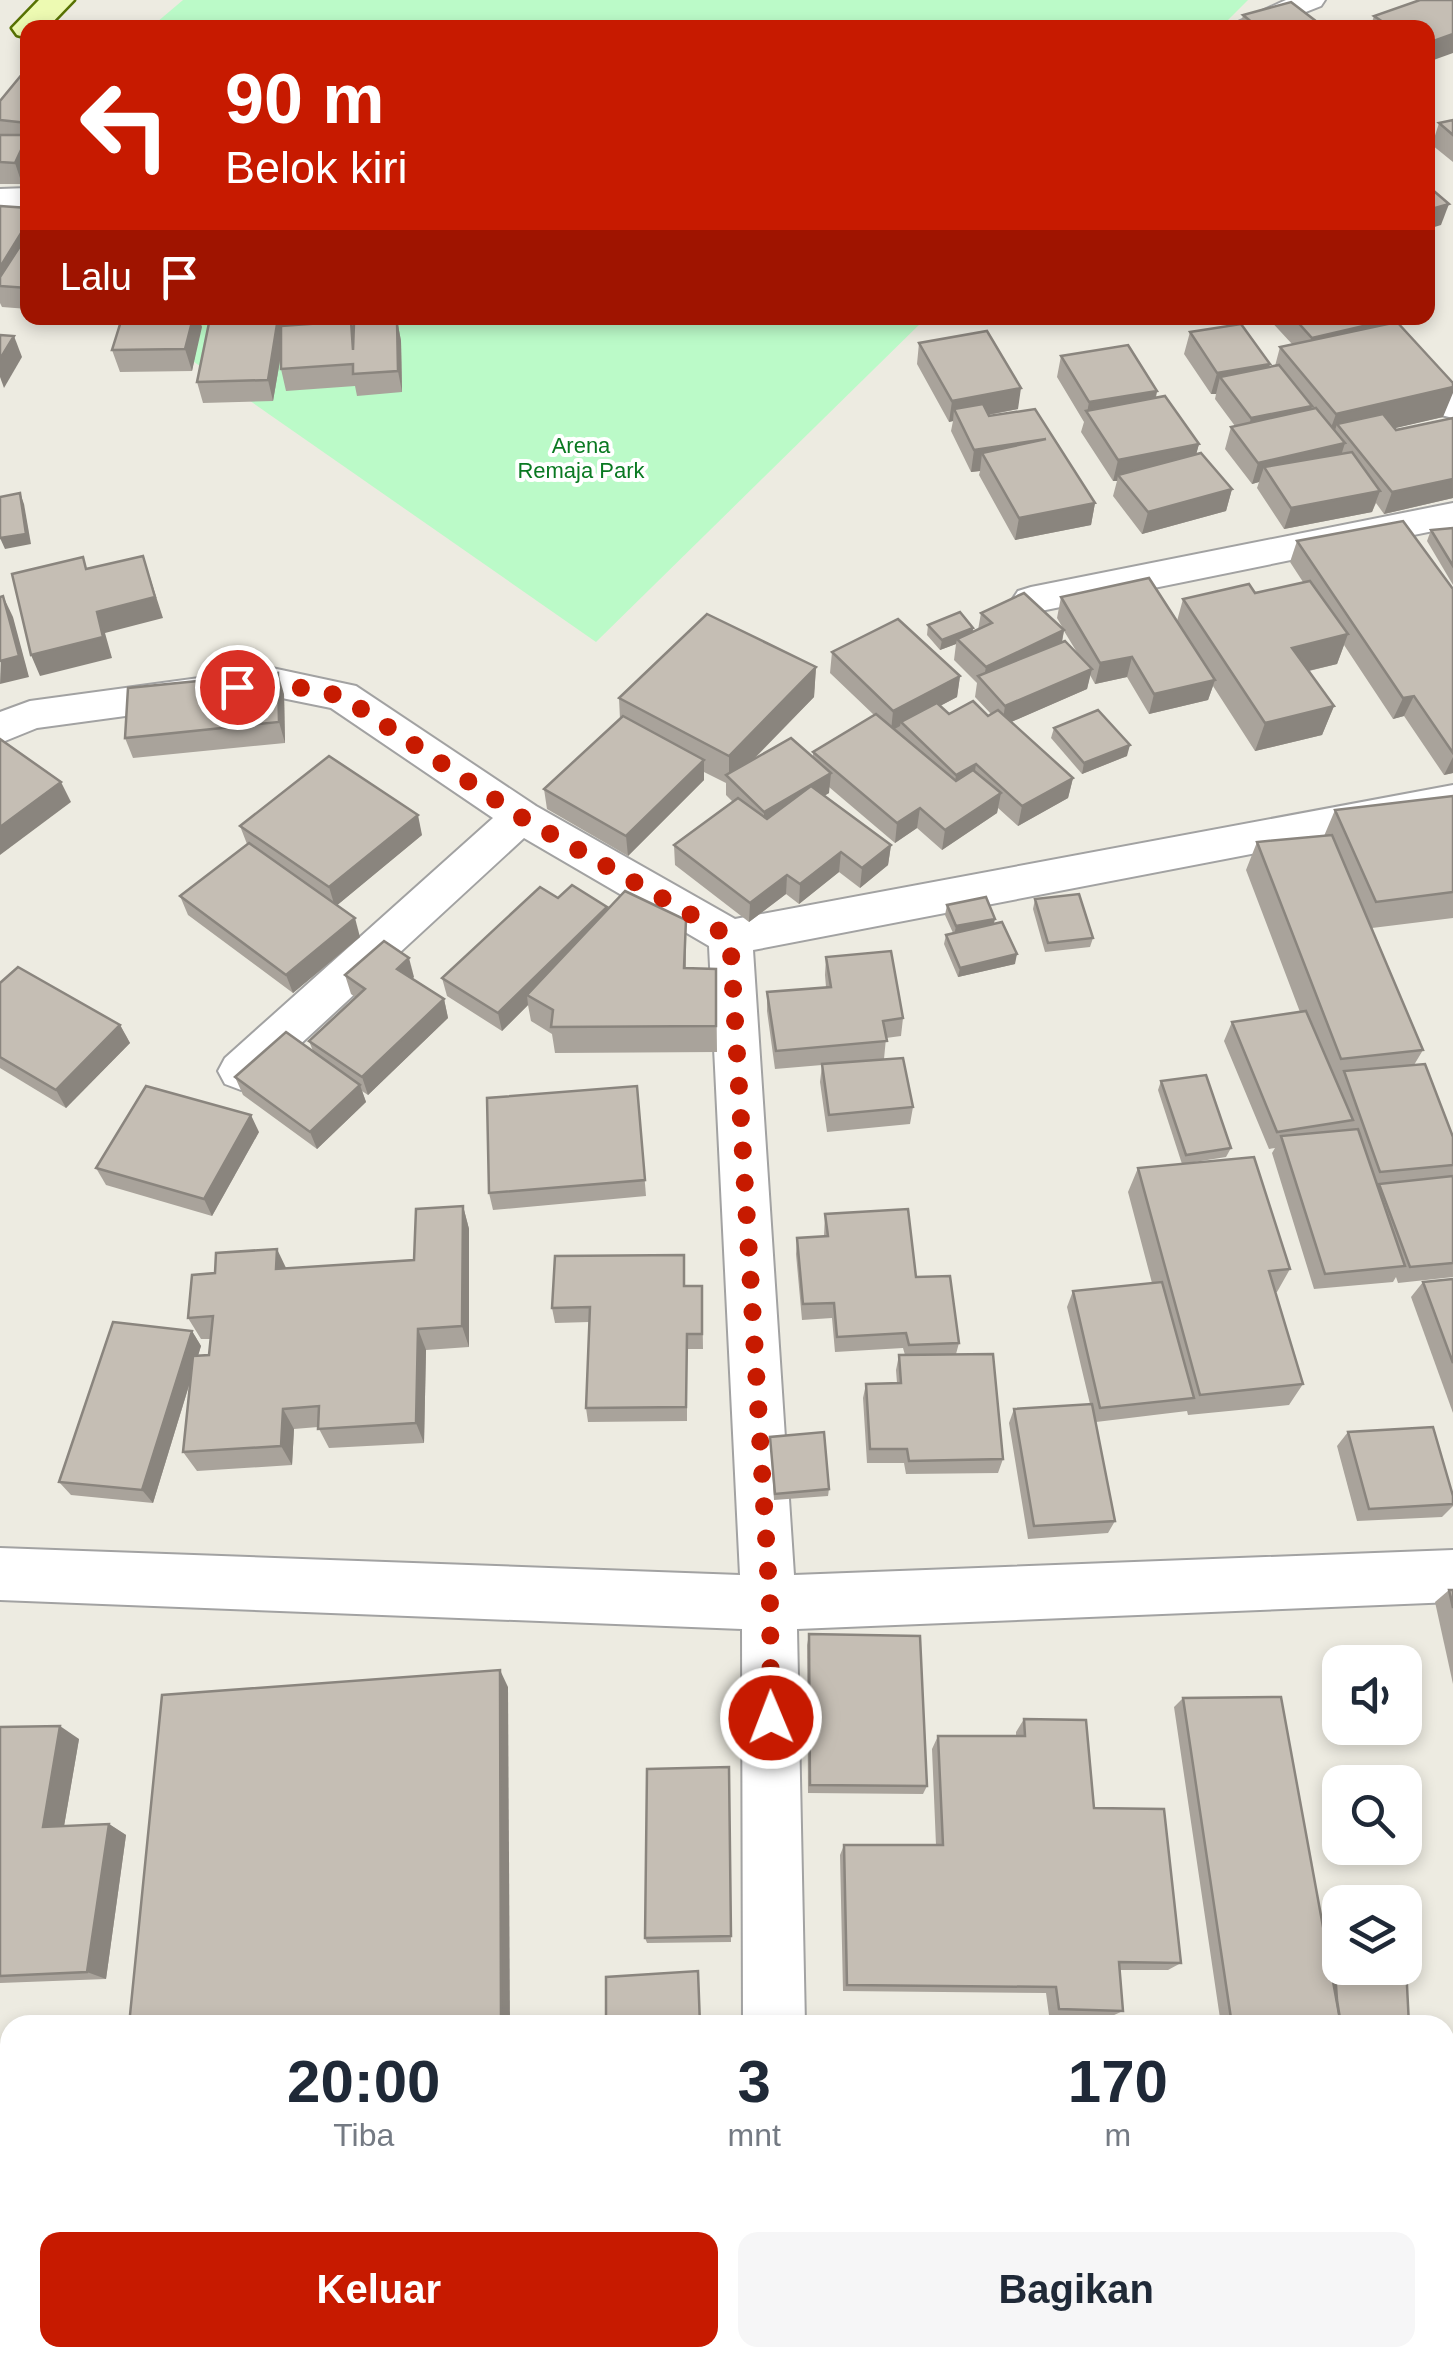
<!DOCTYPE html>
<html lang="id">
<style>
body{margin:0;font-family:Helvetica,sans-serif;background:#f6f6f7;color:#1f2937;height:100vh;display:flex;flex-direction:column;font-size:38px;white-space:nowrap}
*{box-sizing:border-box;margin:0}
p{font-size:32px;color:#747a83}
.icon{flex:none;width:55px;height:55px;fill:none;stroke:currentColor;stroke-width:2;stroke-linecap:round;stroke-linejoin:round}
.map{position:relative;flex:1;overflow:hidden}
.side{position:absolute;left:0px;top:2015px;width:1455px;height:352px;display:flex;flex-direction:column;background:#fff;border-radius:30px 30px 0 0;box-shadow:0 5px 15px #0003}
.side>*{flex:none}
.top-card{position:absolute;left:20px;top:20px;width:1415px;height:305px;border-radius:20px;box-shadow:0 5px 15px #0003;background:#c71a00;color:#fff;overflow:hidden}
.buttons{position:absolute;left:1322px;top:1645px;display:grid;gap:20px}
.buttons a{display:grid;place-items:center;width:100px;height:100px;border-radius:20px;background:#fff;box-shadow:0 5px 15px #0003;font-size:50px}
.pin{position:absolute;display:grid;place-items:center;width:85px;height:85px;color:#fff;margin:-42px;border:5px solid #fff;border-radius:50%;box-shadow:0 2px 10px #0007}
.me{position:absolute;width:110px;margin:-55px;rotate:359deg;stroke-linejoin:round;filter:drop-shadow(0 0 8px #0008)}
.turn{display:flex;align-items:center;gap:35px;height:210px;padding:0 40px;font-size:45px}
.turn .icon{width:130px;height:130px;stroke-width:2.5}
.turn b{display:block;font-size:70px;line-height:85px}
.then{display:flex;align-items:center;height:95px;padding:0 40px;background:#0003;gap:20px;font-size:38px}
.eta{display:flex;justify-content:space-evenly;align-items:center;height:170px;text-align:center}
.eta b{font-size:60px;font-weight:600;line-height:70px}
.button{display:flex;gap:20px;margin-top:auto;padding:20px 40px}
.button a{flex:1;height:115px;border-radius:20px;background:#c71a00;color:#fff;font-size:40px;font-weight:600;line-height:115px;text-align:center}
.button a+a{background:#f6f6f7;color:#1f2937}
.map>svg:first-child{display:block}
.park{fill:#bbfac8}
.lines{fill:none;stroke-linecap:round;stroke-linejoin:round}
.minor-casing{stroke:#a2a2a2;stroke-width:4}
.secondary-casing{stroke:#577203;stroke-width:5}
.minor{fill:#fff;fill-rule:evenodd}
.secondary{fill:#edfab2;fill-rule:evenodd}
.wall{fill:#a9a39b;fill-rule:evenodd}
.shaded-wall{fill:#8a857e}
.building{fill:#c5beb4;stroke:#8a857e;stroke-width:2.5}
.route{stroke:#c71a00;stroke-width:18;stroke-dasharray:0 32.4}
.labels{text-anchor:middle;stroke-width:8;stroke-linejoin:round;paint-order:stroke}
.far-park-label{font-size:22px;fill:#0a7922;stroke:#fff}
</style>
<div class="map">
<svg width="1453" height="2367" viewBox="0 0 1453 2367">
<rect width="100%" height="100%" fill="#edebe1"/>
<g class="park">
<polygon points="183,0 1248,0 1220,28 150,28"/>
<polygon points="131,318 926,318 596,642"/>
</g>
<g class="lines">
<defs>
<g id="minor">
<polygon points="1286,0 1325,0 1321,6 1265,28 1225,28"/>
<polygon points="28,188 28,206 0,207 0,189"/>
<polygon points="1352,318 1386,318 1453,387 1453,418 1441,415"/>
<polygon points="1453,503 1453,527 1031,613 1018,609 1012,600 1018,591 1031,587"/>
<polygon points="272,668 356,686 536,806 735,919 1453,785 1453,815 753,950 794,1575 1453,1550 1453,1602 797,1629 805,2025 743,2025 742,1629 0,1600 0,1548 740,1575 709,946 524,838 257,1084 241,1090 225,1084 218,1071 225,1058 493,818 331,708 272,696 37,728 0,743 0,712 30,701"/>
<polygon points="744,2358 811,2358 812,2367 744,2367"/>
</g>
<polygon id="secondary" points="39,0 74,0 47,28 28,28 28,38 17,35 12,28"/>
</defs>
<use href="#minor" class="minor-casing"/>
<use href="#secondary" class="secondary-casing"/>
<use href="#minor" class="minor"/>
<use href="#secondary" class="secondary"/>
</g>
<g class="wall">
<polygon points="1420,0 1428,28 1370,28 1374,16"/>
<polygon points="1243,15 1325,28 1240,28"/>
<polygon points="28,67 28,173 22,184 0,184 0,101"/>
<polygon points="1453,120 1453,162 1432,145 1439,123"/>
<polygon points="0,206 28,208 28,309 2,307 0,303"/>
<polygon points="122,318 288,318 286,326 351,321 353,332 397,320 401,341 402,392 357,396 355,386 286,391 281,369 281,355 273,401 203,403 197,382 209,325 201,325 192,371 120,372 112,350"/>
<polygon points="1268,318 1382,318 1385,321 1384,325 1443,417 1394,428 1396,430 1453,418 1453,498 1384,514 1376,503 1372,512 1284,529 1257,488 1259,482 1252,484 1225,449 1231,427 1235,426 1215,399 1216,394 1211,394 1184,354 1190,332 1269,367 1275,366 1280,347 1292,344"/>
<polygon points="919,343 1018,409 989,415 1095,503 1091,525 1015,540 979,475 980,471 971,472 951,431 953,421 949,422 917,364"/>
<polygon points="1061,356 1157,391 1156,398 1199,444 1196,454 1232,489 1226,511 1142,534 1113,496 1117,481 1113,481 1081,432 1084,422 1057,377"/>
<polygon points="1453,528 1453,585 1427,541 1431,530"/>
<path d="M1297,541L1453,589V773L1444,775L1404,716L1393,719L1344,645L1337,664L1309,671L1334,706L1322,735L1255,751L1213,686L1208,700L1149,714L1127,677L1095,684L1090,675L1087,689L1011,722L1073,778L1068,798L1018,826L998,808L997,813L942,850L917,828L895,843L829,787V793L824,796L891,845L888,865L860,888L839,872L799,904L786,894L749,922L675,865L674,845L733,802L726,795V783L704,772V780L628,856L547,809L544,789L620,719L619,698L816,667L814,697L753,760L813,757V752L874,715L830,673L832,652L960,676L957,697L940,706L949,714L988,716L991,714L975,697L977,683L954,660L956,644L940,650L927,635L928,625L973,628V632L978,630L981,613L1064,630L1057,618L1061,597L1177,621L1183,599L1255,593L1303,582L1290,562ZM1064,631L1078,654L1062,642Z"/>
<polygon points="284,694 285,743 133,758 125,738"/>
<polygon points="1054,728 1127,756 1082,774 1051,738"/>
<polygon points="1453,796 1453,918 1372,928 1423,1050 1414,1065 1453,1137 1453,1277 1398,1283 1396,1277 1393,1282 1314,1289 1272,1153 1275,1148 1269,1149 1224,1041 1232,1022 1300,1012 1246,870 1257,842 1324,836 1335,810"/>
<polygon points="240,826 422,835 337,905 360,937 293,993 188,915 180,896 247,844"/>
<polygon points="558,898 607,907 607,910 686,920 686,968 716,969 717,1052 555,1053 552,1034 531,1021 528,1005 502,1031 447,996 442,978"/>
<polygon points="1035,899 1093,938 1090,947 1045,952 1033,909"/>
<polygon points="947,905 994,923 1015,964 958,977 944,944 946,935 953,933 945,915"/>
<polygon points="826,957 903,1018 901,1036 886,1038 884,1059 913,1107 910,1124 827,1132 820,1082 822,1065 775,1069 767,1011 767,992 826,987 825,975"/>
<polygon points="345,975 414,977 412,979 444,999 448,1018 368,1095 362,1091 366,1102 317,1149 243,1095 235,1077 313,1051 309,1041 356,998 351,994"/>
<polygon points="0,983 120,1025 130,1043 66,1108 0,1068"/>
<polygon points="1161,1081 1231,1148 1226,1157 1182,1164 1158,1090"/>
<polygon points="637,1086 646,1196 493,1210 489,1193"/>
<polygon points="259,1132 212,1216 106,1185 96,1168"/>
<polygon points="1138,1168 1290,1269 1277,1292 1275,1292 1303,1384 1289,1405 1188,1415 1187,1411 1096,1422 1115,1521 1108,1533 1028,1539 1009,1423 1014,1409 1090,1404 1067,1307 1073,1291 1152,1283 1128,1192"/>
<polygon points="463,1206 469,1229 469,1347 426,1350 424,1443 329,1448 318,1427 294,1429 292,1465 197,1471 183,1452 191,1379 153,1503 71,1495 59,1482 192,1331 201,1346 198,1355 209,1355 210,1339 201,1339 188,1318 287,1269 414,1260"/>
<polygon points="825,1214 916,1277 959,1343 956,1354 1003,1459 998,1473 906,1474 904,1463 867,1463 863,1398 866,1384 897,1383 896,1370 899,1355 905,1355 903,1348 835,1352 832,1318 802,1320 796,1254 797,1238 824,1236"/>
<polygon points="1453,1279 1453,1413 1411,1297 1423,1282"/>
<polygon points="685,1286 702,1286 703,1349 687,1349 687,1421 588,1422 586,1408 589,1322 555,1323 552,1308"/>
<polygon points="1348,1432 1453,1496 1453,1506 1442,1517 1357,1521 1337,1446"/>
<polygon points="770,1437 829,1489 828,1496 774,1500"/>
<polygon points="1449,1590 1453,1590 1453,1684 1435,1602"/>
<polygon points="809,1634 927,1786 923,1794 808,1793 807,1645"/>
<polygon points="1183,1698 1329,1958 1334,1956 1409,2025 1221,2025 1174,1707"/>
<polygon points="1024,1719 1094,1808 1181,1963 1168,1970 1120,1970 1123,2011 1112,2016 1049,2015 1046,1993 843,1991 840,1855 844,1845 936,1845 932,1749 938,1736 1016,1736 1016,1732"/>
<polygon points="0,1727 79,1739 64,1826 109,1824 126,1835 106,1979 0,1983"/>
<polygon points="729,1767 731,1942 647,1943 645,1938"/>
</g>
<g class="shaded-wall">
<polygon points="1453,34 1453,53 1428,62 1428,43"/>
<polygon points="28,138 28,173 22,184 15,163"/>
<polygon points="1449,204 1441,225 1428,229 1428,210"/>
<polygon points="28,222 28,256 0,286 0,267"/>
<polygon points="193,318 199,318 202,327 192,371 185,349"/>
<polygon points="279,318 284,337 273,401 268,380"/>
<polygon points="397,320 401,341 402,392 398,371"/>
<polygon points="1385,321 1377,342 1305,360 1312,338"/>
<polygon points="14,336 22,357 4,388 0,377 0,359"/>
<polygon points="1270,364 1263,386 1220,377 1216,394 1211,394 1217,373"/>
<polygon points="1453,387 1453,393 1443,417 1349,439 1337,424 1331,443 1325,444 1336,414"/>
<polygon points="1021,388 1018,409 960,420 954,409 953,421 949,422 952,401"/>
<polygon points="1157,391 1152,412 1087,413 1089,402"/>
<polygon points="1312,406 1305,427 1245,440 1251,418"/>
<polygon points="1046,439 982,453 980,471 971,472 974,450"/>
<polygon points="1345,443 1338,465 1264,467 1259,482 1252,484 1258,463"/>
<polygon points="1199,444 1193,466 1118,475 1117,481 1113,481 1118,460"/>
<polygon points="1453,479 1453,498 1384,514 1392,492"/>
<polygon points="1232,489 1226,511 1142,534 1148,512"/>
<polygon points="1380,491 1372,512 1284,529 1291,508"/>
<polygon points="20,493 24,504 31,544 5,549 0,538"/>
<polygon points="1095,503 1091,525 1015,540 1019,518"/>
<polygon points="143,556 163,618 105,633 112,658 40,676 31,655 97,612"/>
<polygon points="3,596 13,617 29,677 0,684"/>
<polygon points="973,628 972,638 957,639 956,644 940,650 942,640"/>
<polygon points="1064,630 1060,651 983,682 986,667"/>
<polygon points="1348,634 1337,664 1282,677 1292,648"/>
<polygon points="1132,657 1127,677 1095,684 1100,663"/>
<polygon points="816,667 814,697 732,781 729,778 729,756"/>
<polygon points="1092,669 1087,689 1002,726 1005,706"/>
<polygon points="278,673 284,694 285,743 279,722"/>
<polygon points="960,676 957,697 904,725 901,722 900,726 891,731 893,711"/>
<polygon points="1215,680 1208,700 1149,714 1154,694"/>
<polygon points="1414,696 1404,716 1393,719 1403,698"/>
<polygon points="1334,706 1322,735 1255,751 1265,723"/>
<polygon points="1130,745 1127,756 1082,774 1084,763"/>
<polygon points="1453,757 1453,773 1444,775"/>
<polygon points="704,760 704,780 628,856 626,836"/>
<polygon points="976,764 973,784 953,795 956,775"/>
<polygon points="831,773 829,793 764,831 764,812"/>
<polygon points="1073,778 1068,798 1018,826 1022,806"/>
<polygon points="61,782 71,802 0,855 0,827"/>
<polygon points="1001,793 997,813 942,850 945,830"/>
<polygon points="920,808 917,828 895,843 897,823"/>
<polygon points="418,815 422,835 335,907 329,887"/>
<polygon points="891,845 888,865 860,888 862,868"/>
<polygon points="841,852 839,872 799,904 800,884"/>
<polygon points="787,875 786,894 749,922 750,903"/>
<polygon points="607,907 609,926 527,995 528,1005 502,1031 498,1013"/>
<polygon points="355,918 360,937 293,993 286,975"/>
<polygon points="995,919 993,928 954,936 956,926"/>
<polygon points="1017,954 1015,964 958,977 960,968"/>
<polygon points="409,958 414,977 402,987 397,969"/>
<polygon points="444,999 448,1018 368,1095 362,1077"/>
<polygon points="120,1025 130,1043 66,1108 56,1090"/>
<polygon points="360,1085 366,1102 317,1149 310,1132"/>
<polygon points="251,1115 259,1132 212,1216 204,1199"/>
<polygon points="463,1206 469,1229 469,1347 462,1326"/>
<polygon points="277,1249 288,1272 276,1269"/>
<polygon points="418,1329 426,1350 424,1443 416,1423"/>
<polygon points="192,1331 201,1346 153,1503 142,1490"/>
<polygon points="283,1409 294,1429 292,1465 281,1446"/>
<polygon points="500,1670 508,1687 510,2025 501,2025"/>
<polygon points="60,1726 79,1739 62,1838 43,1827"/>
<polygon points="109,1824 126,1835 106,1979 87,1972"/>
<polygon points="102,2358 122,2358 122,2360 101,2366"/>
<rect x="347" y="2358" width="9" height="9"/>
</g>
<g class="building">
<polygon points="1420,0 1453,0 1453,34 1428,43 1428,28 1392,28 1374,16"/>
<polygon points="1291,2 1325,28 1259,28 1243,15"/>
<polygon points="28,67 28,123 0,120 0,101"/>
<polygon points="1453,120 1453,135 1439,123"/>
<polygon points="0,135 28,135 15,163 0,162"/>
<polygon points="1428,186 1449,204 1428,210"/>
<polygon points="0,206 28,208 28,222 0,267"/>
<polygon points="28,234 28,288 0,286 0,277"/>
<polygon points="122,318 193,318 185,349 112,350"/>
<polygon points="210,318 278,318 268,380 197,382"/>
<polygon points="1294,318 1382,318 1385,321 1312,338"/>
<polygon points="397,320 398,371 353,374 353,364 281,369 281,326 351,321 353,350 354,323"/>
<polygon points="1397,322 1453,383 1453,387 1336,414 1280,347"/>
<polygon points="1241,324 1270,364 1217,373 1190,332"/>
<polygon points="987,331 1021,388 952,401 919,343"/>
<polygon points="0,335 14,336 0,359"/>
<polygon points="1128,345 1157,391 1089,402 1061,356"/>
<polygon points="1279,365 1312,406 1251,418 1220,377"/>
<polygon points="1165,396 1199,444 1118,460 1086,411"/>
<polygon points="983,404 989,416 1035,409 1095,503 1019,518 982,453 1046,439 974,450 954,409"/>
<polygon points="1316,408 1345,443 1258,463 1231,427"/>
<polygon points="1383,414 1396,430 1453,418 1453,479 1392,492 1337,424"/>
<polygon points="1352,452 1380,491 1291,508 1264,467"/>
<polygon points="1201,453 1232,489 1148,512 1118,475"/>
<polygon points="20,493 26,534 0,538 0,497"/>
<polygon points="1403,521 1453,589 1453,753 1414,696 1403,698 1297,541"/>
<polygon points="1453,528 1453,566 1431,530"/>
<polygon points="143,556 155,597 97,612 103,637 31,655 12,574 83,557 86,569"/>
<polygon points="1149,578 1215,680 1154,694 1132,657 1100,663 1061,597"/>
<polygon points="1310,581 1348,634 1292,648 1334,706 1265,723 1183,599 1249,584 1255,593"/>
<polygon points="1024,593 1064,630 986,667 957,639 992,623 981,613"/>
<polygon points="3,596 19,656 0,661 0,597"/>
<polygon points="960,612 973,628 942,640 928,625"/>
<polygon points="707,614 816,667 729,756 619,698"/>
<polygon points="898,619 960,676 893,711 832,652"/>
<polygon points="1065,641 1092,669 1005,706 978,676"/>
<polygon points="278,673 279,722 125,738 128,688"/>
<polygon points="973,701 988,716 998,710 1073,778 1022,806 976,764 956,775 901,722 937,703 949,714"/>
<polygon points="1098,710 1130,745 1084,763 1054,728"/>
<polygon points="876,714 956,781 973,770 1001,793 945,830 920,808 897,823 813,752"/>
<polygon points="623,716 704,760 626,836 544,789"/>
<polygon points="791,738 831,773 764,812 726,775"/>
<polygon points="0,739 61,782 0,827"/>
<polygon points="329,756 418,815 329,887 240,826"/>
<polygon points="811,786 891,845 862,868 841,852 800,884 787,875 750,903 674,845 738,798 767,819"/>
<polygon points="1453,796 1453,892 1376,902 1335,810"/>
<polygon points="1332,835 1423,1050 1341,1059 1257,842"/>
<polygon points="249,843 355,918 286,975 180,896"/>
<polygon points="572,885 607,907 498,1013 442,978 540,887 558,898"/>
<polygon points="625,891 686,920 684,968 716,969 716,1026 551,1027 553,1010 527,995"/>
<polygon points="1079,894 1093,938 1048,943 1035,899"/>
<polygon points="986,897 995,919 956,926 947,905"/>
<polygon points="1002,922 1017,954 960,968 946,935"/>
<polygon points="384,941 409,958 397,969 444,999 362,1077 309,1041 365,989 345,975"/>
<polygon points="891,951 903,1018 883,1021 887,1041 776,1051 767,992 831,987 826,957"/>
<polygon points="18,967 120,1025 56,1090 0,1057 0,983"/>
<polygon points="1306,1011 1353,1120 1277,1132 1232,1022"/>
<polygon points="286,1032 360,1085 310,1132 235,1077"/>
<polygon points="903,1058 913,1107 829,1115 822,1064"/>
<polygon points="1425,1064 1453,1137 1453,1165 1380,1172 1344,1071"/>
<polygon points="1206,1075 1231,1148 1186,1155 1161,1081"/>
<polygon points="146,1086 251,1115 204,1199 96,1168"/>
<polygon points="637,1086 645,1180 489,1193 487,1098"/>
<polygon points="1358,1129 1405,1266 1325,1274 1281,1136"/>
<polygon points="1254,1157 1290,1269 1269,1271 1303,1384 1200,1395 1138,1168"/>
<polygon points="1453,1176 1453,1263 1410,1267 1379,1184"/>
<polygon points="463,1206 462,1326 418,1329 416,1423 318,1429 319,1406 283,1409 281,1446 183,1452 193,1356 209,1355 213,1316 188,1318 192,1275 215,1273 216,1253 277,1249 276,1269 414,1260 416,1209"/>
<polygon points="908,1209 916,1277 950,1276 959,1343 909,1345 906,1333 837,1337 834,1303 803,1304 797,1238 828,1236 825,1214"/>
<polygon points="684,1255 684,1286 702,1286 702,1334 687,1334 686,1407 586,1408 590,1307 552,1308 555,1256"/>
<polygon points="1453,1279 1453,1363 1423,1282"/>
<polygon points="1162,1282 1194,1398 1100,1408 1073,1291"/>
<polygon points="113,1322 192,1331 142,1490 59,1482"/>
<polygon points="993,1354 1003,1459 909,1461 907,1449 870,1449 866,1384 901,1383 899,1355"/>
<polygon points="1092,1404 1115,1521 1034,1526 1014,1409"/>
<polygon points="1433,1427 1453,1496 1453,1504 1369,1509 1348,1432"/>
<polygon points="824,1432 829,1489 775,1494 770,1437"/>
<polygon points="1449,1590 1453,1590 1453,1608"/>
<polygon points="809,1634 920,1636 927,1786 810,1785"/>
<polygon points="500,1670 501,2025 129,2025 162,1695"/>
<polygon points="1281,1697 1341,2025 1232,2025 1183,1698"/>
<polygon points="1024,1719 1086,1720 1094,1808 1164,1809 1181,1963 1119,1962 1123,2011 1059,2009 1056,1987 847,1985 844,1845 943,1845 938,1736 1025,1736"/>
<polygon points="60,1726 43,1827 109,1824 87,1972 0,1976 0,1727"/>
<polygon points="729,1767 731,1936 645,1938 647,1769"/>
<polygon points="1405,1910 1407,1910 1409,1946 1405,1945"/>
<polygon points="1334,1956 1340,1957 1340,1968 1405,1968 1406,1966 1409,2025 1341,2025 1337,2000"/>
<polygon points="698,1971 700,2025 606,2025 606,1977"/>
<polygon points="1090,2023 1091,2025 915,2025"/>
<polygon points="0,2134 10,2134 10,2358 102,2358 101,2366 0,2367"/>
<polygon points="1445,2157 1453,2158 1453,2276 1445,2274"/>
<polygon points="142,2358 347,2358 347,2367 141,2367"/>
</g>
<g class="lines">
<polyline class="route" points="237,687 272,682 342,696 521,817 730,937 770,1604 771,1718"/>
</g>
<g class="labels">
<g class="far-park-label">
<text x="581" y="453">Arena<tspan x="581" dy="25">Remaja Park</tspan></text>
</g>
</g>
</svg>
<div class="buttons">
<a><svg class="icon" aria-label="sound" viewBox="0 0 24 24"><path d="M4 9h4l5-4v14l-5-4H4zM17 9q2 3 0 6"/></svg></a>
<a><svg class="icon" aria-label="search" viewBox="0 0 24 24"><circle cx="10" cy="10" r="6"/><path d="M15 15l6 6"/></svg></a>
<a><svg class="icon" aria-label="layers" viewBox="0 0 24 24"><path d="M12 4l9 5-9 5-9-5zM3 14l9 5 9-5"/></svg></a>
</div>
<div class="pin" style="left:237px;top:687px;background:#d93025"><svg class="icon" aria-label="arrive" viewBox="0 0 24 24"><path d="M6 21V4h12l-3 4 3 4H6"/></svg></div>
<svg class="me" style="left:771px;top:1718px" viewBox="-20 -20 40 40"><circle r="17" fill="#c71a00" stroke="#fff" stroke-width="3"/><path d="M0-11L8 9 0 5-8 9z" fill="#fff"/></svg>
<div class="top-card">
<div class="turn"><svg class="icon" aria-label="left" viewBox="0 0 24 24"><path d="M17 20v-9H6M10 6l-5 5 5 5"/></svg><div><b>90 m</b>Belok kiri</div></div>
<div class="then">Lalu<svg class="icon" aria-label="arrive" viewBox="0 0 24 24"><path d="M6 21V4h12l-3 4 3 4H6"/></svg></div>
</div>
<section class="side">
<div class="eta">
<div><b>20:00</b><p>Tiba</p></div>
<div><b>3</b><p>mnt</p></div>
<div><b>170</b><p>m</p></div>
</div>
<div class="button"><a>Keluar</a><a>Bagikan</a></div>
</section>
</div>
